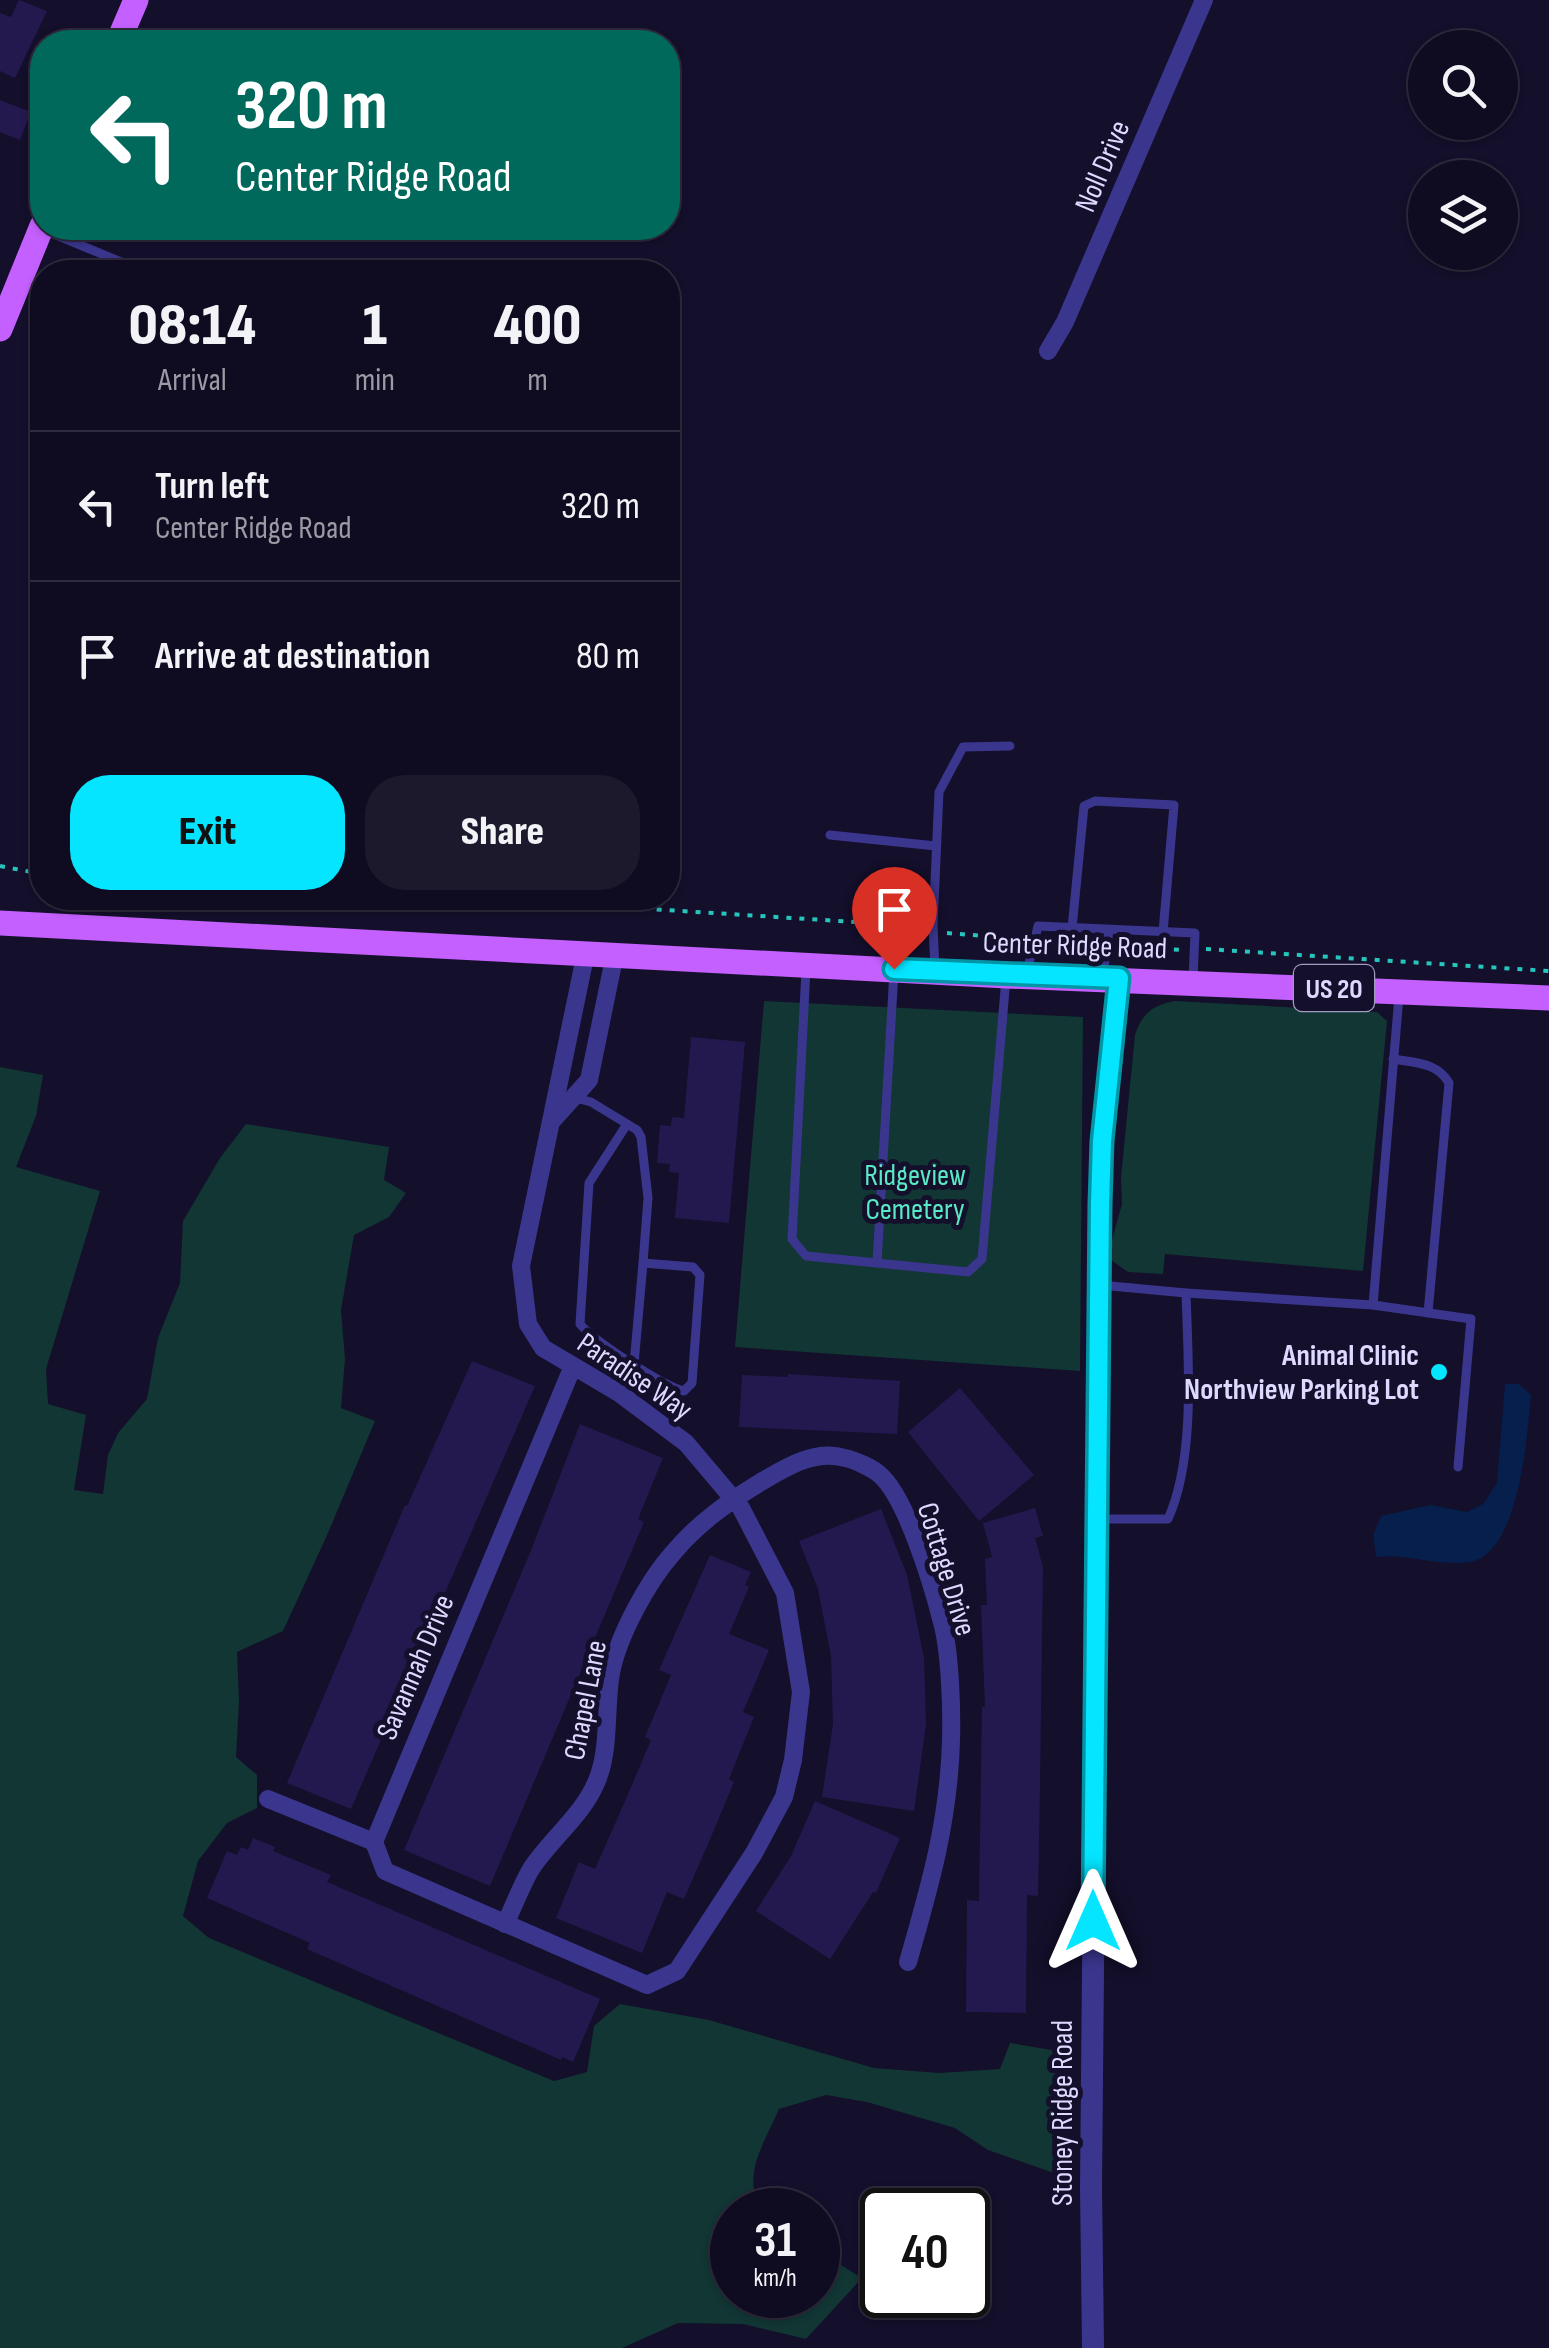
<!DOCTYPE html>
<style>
body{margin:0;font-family:"Sofia Sans Condensed",sans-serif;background:#1d192d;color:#f1f3f6;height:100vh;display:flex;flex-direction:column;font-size:38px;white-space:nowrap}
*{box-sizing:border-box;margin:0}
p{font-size:32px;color:#9b9ba5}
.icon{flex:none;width:55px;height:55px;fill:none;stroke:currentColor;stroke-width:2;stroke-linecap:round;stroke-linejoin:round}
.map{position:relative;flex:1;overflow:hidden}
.details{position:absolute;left:30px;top:260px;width:650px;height:650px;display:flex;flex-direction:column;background:#0f0b20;border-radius:40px;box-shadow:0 2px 8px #0004,0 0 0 2px #2f2b3e}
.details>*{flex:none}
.hud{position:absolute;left:30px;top:30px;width:650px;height:210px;border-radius:40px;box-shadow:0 2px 8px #0004,0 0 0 2px #2f2b3e;background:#00695c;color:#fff;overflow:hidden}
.buttons{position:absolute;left:1408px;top:30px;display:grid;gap:20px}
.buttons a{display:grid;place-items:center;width:110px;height:110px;border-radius:50%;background:#0f0b20;box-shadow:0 2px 8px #0004,0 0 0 2px #2f2b3e;font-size:50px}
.speed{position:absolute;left:710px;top:2188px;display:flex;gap:20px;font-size:50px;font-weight:700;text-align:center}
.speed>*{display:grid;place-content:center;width:130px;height:130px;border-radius:50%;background:#0f0b20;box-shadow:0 2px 8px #0004,0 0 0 2px #2f2b3e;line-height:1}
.speed small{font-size:25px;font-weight:400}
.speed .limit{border:5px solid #111;border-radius:15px;background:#fff;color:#111}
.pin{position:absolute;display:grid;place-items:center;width:85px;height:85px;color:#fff;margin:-102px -42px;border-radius:50% 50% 50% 0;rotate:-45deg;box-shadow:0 0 10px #0007}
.pin .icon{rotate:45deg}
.me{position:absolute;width:110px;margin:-55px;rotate:0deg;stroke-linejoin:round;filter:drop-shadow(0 0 8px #0008)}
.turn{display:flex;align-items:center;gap:35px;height:210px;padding:0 40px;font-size:45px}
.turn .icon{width:130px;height:130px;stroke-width:2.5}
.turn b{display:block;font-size:70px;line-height:85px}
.eta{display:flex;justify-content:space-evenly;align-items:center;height:170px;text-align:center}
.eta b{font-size:60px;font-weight:800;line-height:70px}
.action{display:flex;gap:20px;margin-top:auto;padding:20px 40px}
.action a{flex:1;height:115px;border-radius:40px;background:#05e5ff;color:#111;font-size:40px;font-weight:800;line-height:115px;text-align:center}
.action a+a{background:#1d192d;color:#f1f3f6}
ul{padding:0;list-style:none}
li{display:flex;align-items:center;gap:30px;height:150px;padding:0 40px;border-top:2px solid #2f2b3e}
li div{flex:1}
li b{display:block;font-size:38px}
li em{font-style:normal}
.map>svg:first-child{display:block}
.green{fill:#113634}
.water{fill:#061f4c}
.building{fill:#24194e}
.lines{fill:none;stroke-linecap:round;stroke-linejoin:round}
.path{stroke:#26c5bd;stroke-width:4;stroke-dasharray:5 8;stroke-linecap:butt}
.service{stroke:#3a368d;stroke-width:9}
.minor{stroke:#3a368d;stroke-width:18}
.tertiary{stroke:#3a368d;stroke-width:22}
.primary{stroke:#c460ff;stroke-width:25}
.route-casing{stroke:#0395a6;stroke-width:25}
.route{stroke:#05e5ff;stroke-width:18}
.poi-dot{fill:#05e5ff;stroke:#140f2b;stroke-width:4}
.labels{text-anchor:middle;stroke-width:10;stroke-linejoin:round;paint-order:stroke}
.shield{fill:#140f2b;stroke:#a19cbf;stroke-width:2.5}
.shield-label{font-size:28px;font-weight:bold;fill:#ddd9ff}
.street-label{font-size:30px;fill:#ddd9ff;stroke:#140f2b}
.park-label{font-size:30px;fill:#5ae9c6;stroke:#140f2b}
.poi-label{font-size:30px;font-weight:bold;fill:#ddd9ff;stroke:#140f2b;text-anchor:end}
</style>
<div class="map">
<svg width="1549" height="2348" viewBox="0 0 1549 2348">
<rect width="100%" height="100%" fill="#140f2b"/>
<g class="green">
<polygon points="764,1001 1083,1017 1080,1371 735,1347"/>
<path d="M1175,1001L1377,1012L1387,1021L1363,1271L1165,1254L1163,1274L1128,1272L1111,1260L1110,1247L1122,1204L1121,1177L1135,1035C1142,1013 1153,1005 1175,1001Z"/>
<path d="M0,1067L43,1075L36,1116L16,1167L100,1191L46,1369L48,1404L86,1415L74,1490L103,1494L108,1455L118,1433L147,1399L158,1338L180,1283L183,1221L220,1158L246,1124L389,1147L384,1180L406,1193L389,1217L354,1235L341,1310L345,1359L341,1408L375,1421L328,1533L283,1631L237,1652L239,1702L236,1757L257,1775V1808L227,1823L198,1861L183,1916L209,1938L554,2081L587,2072L594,2026L620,2004L709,2020L874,2068L939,2073L1000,2069L1010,2043L1057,2051V2174L988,2150L955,2128L867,2102L826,2095L779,2109C766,2140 738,2180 764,2210H732V2295H818V2251L862,2278L806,2339L743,2324L678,2323L622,2348H0Z"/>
</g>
<path class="water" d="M1505,1384H1519L1531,1395C1527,1435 1520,1553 1470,1562C1440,1567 1406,1553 1376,1557L1373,1535L1381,1516L1430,1505L1467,1512L1483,1504L1497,1483Z"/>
<g class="building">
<polygon points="19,0 47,11 15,78 0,71 0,13 11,17"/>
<polygon points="0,100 31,112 20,140 0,132"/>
<polygon points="691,1037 745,1042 729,1223 675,1218 679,1173 669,1172 670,1164 657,1163 660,1125 671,1126 672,1117 684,1118"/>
<polygon points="472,1361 535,1386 351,1809 287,1783 405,1505 407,1506"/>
<polygon points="788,1374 900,1381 897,1434 739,1427 742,1375 788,1377"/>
<polygon points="960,1388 1034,1475 979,1521 908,1432"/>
<polygon points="580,1424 663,1458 638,1519 644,1522 490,1886 404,1850 532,1548"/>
<polygon points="1035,1508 1043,1536 1035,1538 1043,1567 1040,1784 1038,1896 1027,1895 1026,2013 966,2012 967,1900 979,1901 982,1707 985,1707 981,1605 987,1605 985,1559 992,1557 983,1523"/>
<polygon points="881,1509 907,1575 924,1658 926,1724 914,1811 822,1797 833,1724 831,1656 818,1589 799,1541"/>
<polygon points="710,1555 751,1572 745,1585 749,1587 729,1634 769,1650 743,1712 754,1717 729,1779 734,1782 711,1837 684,1899 667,1892 642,1953 556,1918 579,1862 595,1869 622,1808 651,1740 645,1737 671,1675 659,1670"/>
<polygon points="815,1801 900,1838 876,1893 873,1892 830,1959 756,1911 791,1856"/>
<polygon points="253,1838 275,1847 273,1851 331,1875 327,1882 600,1999 573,2062 562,2057 561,2060 307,1949 310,1943 207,1898 227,1851 237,1855 241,1847 248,1850"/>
</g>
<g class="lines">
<g class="path">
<polyline points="0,866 42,874"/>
<polyline points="475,898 919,926"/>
<polyline points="947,933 1023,939"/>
<polyline points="1122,946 1182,950"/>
<polyline points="1206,949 1549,971"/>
</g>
<g class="service">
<polyline points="44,230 145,272"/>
<polyline points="219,272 222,264"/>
<polyline points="830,835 936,846"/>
<polyline points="1072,928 1084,806 1095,801 1174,805 1163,932"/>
<polyline points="935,968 933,927 939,792 963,747 1010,746"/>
<polyline points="806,970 792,1239 806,1256 968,1272 982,1259 1006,978"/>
<polyline points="1103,975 1109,930"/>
<polyline points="1026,976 1038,926 1195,933 1193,979"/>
<path d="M1393,1059C1415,1063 1437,1062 1449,1083L1428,1313"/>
<polyline points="572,1097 591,1102 637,1130 641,1137 648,1198 643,1263 634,1364 619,1393"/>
<path d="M627,1124L589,1183L580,1324C594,1341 663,1386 684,1391L692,1383L700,1275L693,1267L643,1263"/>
<polyline points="877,1263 894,971"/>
<polyline points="1186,1293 1373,1305 1399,996"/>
<polyline points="1373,1305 1471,1319 1458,1467"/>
<path d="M1100,1519H1168C1196,1457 1188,1360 1186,1293L1100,1285"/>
</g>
<g class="minor">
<polyline points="1048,351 1065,322 1204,0"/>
<polyline points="551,1122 589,1080 615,954"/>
<polyline points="573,1366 374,1842 385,1871 647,1985 677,1971 754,1853 784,1797 793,1760 801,1692 785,1593 741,1508 686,1443 619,1393 543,1348 528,1324 521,1266 586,952"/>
<polyline points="268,1799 374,1842"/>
<path d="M505,1924C514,1906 521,1886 531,1869C552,1837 584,1815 598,1778C610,1747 605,1707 611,1673C618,1636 648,1581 673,1553C698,1523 728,1502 761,1482C786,1467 815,1449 845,1458C855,1460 872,1468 879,1474C907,1497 934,1590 943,1626C950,1655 952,1710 951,1740C949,1820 930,1886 908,1962"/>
</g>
<polyline class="tertiary" points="1093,2348 1091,2187 1100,1204 1102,1141 1119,979"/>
<g class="primary">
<polyline points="118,42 136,0"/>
<polyline points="0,329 42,226"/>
<polyline points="0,923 1007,976 1549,998"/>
</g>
</g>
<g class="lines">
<defs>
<polyline id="route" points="894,969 1119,978 1102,1141 1100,1204 1093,1921"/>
</defs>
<use href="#route" class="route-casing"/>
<use href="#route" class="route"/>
</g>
<circle class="poi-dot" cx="1439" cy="1372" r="10"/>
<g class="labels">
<rect class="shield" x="1294" y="965" width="80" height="46" rx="8"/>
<g class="shield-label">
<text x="1334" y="998">US 20</text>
</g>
<g class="street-label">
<text transform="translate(1102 166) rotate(-67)" y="10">Noll Drive</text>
<text transform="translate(1075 945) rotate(2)" y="10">Center Ridge Road</text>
<text transform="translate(635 1376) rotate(34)" y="10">Paradise Way</text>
<text transform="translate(947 1569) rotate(73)" y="10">Cottage Drive</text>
<text transform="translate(415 1667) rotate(-67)" y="10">Savannah Drive</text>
<text transform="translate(585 1700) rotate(-79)" y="10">Chapel Lane</text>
<text transform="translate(1062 2113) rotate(-90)" y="10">Stoney Ridge Road</text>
</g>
<g class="park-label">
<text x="915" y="1185">Ridgeview<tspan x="915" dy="34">Cemetery</tspan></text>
</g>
<g class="poi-label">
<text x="1419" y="1365">Animal Clinic<tspan x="1419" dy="34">Northview Parking Lot</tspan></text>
</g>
</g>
</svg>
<div class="buttons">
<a><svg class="icon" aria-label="search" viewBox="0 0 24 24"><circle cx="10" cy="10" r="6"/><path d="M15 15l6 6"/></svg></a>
<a><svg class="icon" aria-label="layers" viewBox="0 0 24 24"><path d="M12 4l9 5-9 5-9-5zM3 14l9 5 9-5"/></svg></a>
</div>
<div class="speed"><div>31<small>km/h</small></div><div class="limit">40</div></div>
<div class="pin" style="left:894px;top:969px;background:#d93025"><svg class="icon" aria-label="arrive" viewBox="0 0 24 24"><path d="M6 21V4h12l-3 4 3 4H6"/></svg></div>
<svg class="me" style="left:1093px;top:1921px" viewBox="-20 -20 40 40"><path d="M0-17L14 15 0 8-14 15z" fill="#05e5ff" stroke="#fff" stroke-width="4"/></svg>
<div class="hud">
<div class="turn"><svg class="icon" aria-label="left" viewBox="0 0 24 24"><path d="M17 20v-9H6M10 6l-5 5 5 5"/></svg><div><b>320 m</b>Center Ridge Road</div></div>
</div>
<section class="details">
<div class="eta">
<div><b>08:14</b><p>Arrival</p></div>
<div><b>1</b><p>min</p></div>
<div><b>400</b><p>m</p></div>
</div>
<ul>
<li><svg class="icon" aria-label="left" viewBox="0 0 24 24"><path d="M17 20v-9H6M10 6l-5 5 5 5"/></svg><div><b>Turn left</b><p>Center Ridge Road</p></div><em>320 m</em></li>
<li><svg class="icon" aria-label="arrive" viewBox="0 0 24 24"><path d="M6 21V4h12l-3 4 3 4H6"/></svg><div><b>Arrive at destination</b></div><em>80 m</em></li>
</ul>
<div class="action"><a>Exit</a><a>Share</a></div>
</section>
</div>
